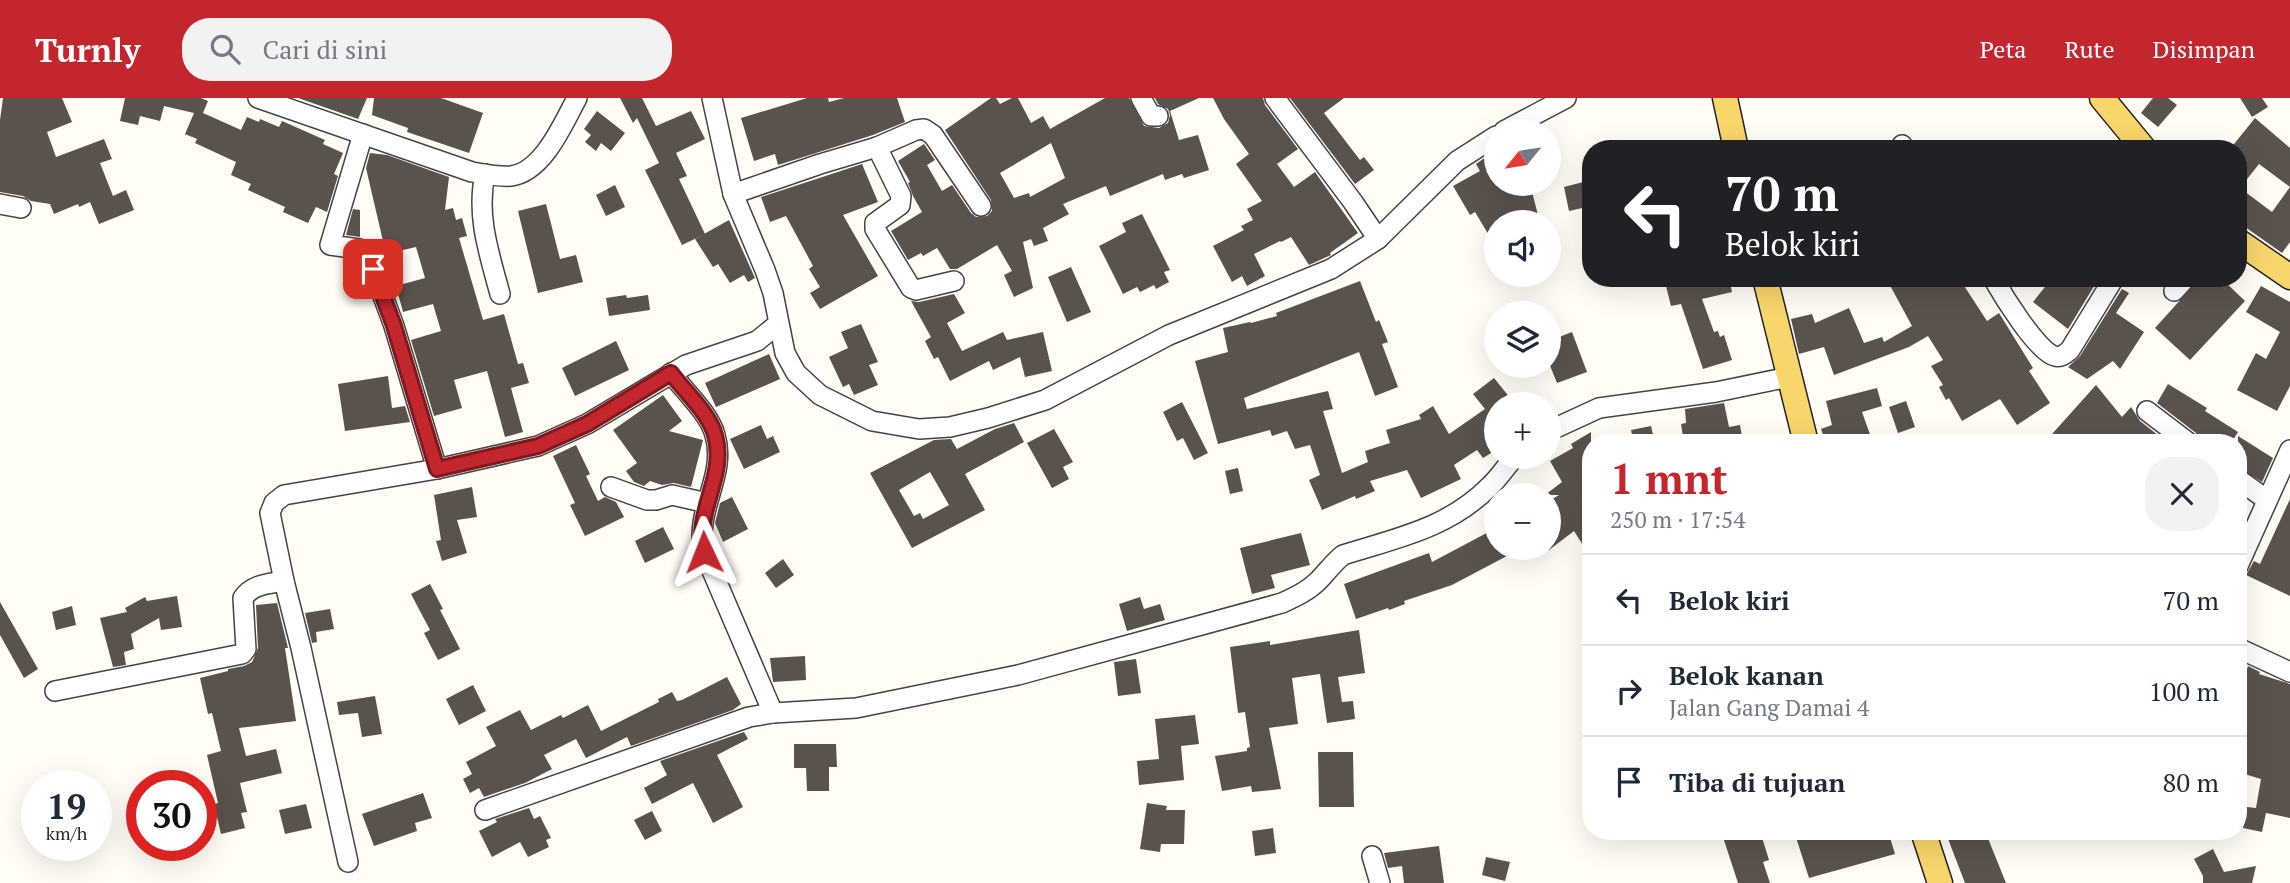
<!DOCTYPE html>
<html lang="id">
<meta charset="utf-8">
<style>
body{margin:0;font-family:"PT Serif",serif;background:#f2f2f3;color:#1f2937;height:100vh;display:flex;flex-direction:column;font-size:26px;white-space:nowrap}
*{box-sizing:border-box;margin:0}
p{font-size:23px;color:#747a83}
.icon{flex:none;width:38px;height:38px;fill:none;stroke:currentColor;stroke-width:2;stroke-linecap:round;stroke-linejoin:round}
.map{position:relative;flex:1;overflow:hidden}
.sheet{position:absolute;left:1582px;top:336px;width:665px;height:406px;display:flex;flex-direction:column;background:#fff;border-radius:28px;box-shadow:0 7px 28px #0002}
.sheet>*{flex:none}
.guide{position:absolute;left:1582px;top:42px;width:665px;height:147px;border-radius:28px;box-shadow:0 7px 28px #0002;background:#202124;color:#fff;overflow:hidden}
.needle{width:46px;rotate:240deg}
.controls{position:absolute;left:1484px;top:21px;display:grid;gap:14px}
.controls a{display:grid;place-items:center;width:77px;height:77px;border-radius:50%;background:#fff;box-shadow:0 7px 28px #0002;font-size:35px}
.speed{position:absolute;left:21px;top:672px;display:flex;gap:14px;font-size:35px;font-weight:700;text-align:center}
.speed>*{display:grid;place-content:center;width:91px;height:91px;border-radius:50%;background:#fff;box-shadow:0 7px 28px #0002;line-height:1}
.speed small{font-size:18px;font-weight:400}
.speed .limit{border:10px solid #d22;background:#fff;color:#111}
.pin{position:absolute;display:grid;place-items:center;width:60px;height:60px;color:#fff;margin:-30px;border-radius:14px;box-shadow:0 4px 10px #0006}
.me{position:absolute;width:77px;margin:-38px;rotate:358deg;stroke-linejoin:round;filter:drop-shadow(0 0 5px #0008)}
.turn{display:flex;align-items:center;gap:24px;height:147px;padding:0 28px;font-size:32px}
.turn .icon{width:91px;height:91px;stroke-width:2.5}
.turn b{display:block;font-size:49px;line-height:60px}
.round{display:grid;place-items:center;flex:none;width:74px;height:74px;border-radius:28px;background:#f2f2f3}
.headline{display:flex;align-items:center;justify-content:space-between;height:119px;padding:0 28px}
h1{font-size:42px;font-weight:700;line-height:52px;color:#c4262e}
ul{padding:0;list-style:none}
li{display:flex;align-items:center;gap:21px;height:91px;padding:0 28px;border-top:2px solid #e0e1e3}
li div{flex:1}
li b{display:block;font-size:26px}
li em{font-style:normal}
header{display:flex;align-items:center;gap:42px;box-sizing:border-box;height:98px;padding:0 35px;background:#c4262e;color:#fff}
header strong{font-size:33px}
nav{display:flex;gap:38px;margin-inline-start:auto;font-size:24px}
.search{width:490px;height:63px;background:#f2f2f3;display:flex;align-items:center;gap:18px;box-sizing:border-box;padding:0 24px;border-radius:28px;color:#747a83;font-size:26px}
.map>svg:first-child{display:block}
.building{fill:#5a524d;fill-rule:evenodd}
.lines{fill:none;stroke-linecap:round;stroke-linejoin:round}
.minor-casing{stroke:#444;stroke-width:22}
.major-casing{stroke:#222;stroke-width:27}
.minor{stroke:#fff;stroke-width:19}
.major{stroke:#f9d66b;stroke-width:24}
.route-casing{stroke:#7f191e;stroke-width:18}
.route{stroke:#c4262e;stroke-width:12}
</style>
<header>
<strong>Turnly</strong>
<div class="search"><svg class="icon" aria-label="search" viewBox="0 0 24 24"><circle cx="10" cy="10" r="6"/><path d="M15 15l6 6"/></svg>Cari di sini</div>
<nav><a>Peta</a><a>Rute</a><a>Disimpan</a></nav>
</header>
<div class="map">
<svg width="2290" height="785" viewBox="0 0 2290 785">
<rect width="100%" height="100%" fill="#fffdf5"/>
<g class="building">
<polygon points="3,0 62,0 72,24 47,34 56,59 104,41 112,61 100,65 113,98 126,92 134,112 99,126 90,104 79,109 78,106 54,116 50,106 31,103 23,98 0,94 0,22"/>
<polygon points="125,0 201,0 208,3 203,15 241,32 247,19 259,24 260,21 279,29 282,23 325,42 323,46 343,55 334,76 338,78 327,114 316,109 308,125 283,114 285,109 248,92 251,86 231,77 236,64 195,45 197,41 185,36 194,15 164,8 160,23 140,18 138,27 120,23"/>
<polygon points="298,0 367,0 358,21"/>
<polygon points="374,0 441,0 483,15 469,55 407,34 408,30 372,17"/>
<polygon points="620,0 642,0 656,28 691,13 705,41 676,55 687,78 679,81 705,136 682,147 645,72 659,65 637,20 633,25"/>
<polygon points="807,0 828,0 829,4 844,0 897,0 905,24 873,37 778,67 775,56 754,63 741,20"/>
<path d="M991,0H996L1000,6L1012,0H1018L1031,25L1043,18L1050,31L1105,0H1129L1144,28L1159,30L1168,25L1170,17L1168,11L1158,6L1155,0H1199L1170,13L1179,42L1198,37L1209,72L1184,80L1182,76L1165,82L1163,76L1110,98L1106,88L1063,106L1069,116L1043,130L1048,143L1034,148L1031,141L1023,144L1033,190L1014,199L1004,177L1012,173L997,147L957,171H950L937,150L923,158L921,155L908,162L891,133L922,114L913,98L908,85L910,84L898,63L924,46L935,62L927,67L942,93L952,87L971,115L976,119L987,118L992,113L991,102L945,32ZM1051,45L1065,80L1030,99L1029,95L1014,100L1000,75Z"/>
<polygon points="1213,0 1263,0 1265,7 1298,51 1277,66 1294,89 1315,74 1358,135 1330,155 1331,157 1309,167 1291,139 1281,144 1280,143 1254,156 1265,178 1247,188 1242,178 1232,184 1213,148 1244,132 1241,128 1253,122 1247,111 1262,103 1236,66 1249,56 1224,21"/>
<polygon points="1290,0 1344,0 1324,15 1360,62 1364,59 1374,72 1355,86"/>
<polygon points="2153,0 2168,0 2177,7 2158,29 2141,15"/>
<polygon points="2240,0 2262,0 2268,9 2252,19"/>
<polygon points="597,13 625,35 611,53 601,45 596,53 585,44 591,37 584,31"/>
<path d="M2255,20L2290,50V144L2282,155L2238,124V51H2230ZM2259,66L2290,89L2272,114L2240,90Z"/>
<polygon points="370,55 387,57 449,79 445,112 453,110 456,122 462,120 467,138 459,140 483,222 504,216 518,266 523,265 529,285 511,290 523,334 505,339 487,273 454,282 462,310 434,318 411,242 441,233 433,206 403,214 396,188 425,180 416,149 386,156 366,70"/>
<polygon points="1490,56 1496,66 1496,86 1530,86 1538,117 1509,124 1496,124 1496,149 1475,114 1470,117 1453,88 1480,73 1476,66"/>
<polygon points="862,66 878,104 843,117 878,178 820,211 810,195 820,189 809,171 813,168 786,118 770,124 761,99"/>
<polygon points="1591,82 1591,108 1569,113 1564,89"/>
<polygon points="615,87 625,109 606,118 596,97"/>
<polygon points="546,106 560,161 576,157 583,184 538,195 518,113"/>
<polygon points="353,111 360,112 360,139 346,137"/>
<polygon points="1142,116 1170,172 1164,174 1169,184 1156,191 1154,187 1140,194 1137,189 1123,196 1099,148 1126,134 1122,125"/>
<polygon points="729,122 755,180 748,184 744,177 730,185 718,166 713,169 695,141"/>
<polygon points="1071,169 1091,214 1067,224 1048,179"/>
<polygon points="1664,180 1729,180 1732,194 1702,201 1714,234 1718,233 1720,239 1724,237 1732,262 1703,271 1681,206 1671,208"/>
<polygon points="1886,180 1959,180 1987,223 1999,215 2033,270 2029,273 2050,305 2017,327 2000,301 1962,323 1949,300 1946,302 1939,289 1943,287 1931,268 1943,262 1928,238 1909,249 1834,277 1824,249 1799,256 1791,221 1812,216 1815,225 1849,210 1864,245 1882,239 1884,244 1912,228"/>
<polygon points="2052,180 2099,180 2068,231 2033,204"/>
<polygon points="2200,180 2221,180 2245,203 2190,262 2155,230"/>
<polygon points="1360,183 1376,224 1379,222 1388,244 1382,246 1398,289 1375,298 1359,254 1244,300 1247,311 1328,293 1333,311 1323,313 1342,375 1368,364 1365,353 1390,345 1386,332 1421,321 1419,317 1433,308 1449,336 1485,311 1473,296 1494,280 1515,306 1496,306 1496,352 1483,360 1477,352 1454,367 1461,381 1421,400 1407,372 1370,383 1375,393 1356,401 1355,398 1322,412 1309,382 1320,377 1310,347 1295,351 1287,333 1272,338 1270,332 1218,346 1195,263 1228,254 1223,230 1250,224 1251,225 1277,218 1276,215"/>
<polygon points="2261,188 2290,204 2290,288 2277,313 2237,292 2256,255 2266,261 2280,234 2246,214"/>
<polygon points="2122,191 2129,195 2116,215 2144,234 2120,271 2113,263 2087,281 2068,269 2080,258"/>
<polygon points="954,196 965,215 947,225 962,253 1003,234 1007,242 1043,234 1052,273 1025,279 1020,259 993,272 989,263 950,283 938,259 934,261 925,243 931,239 911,203 919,204"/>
<polygon points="626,197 627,200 648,197 650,212 609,218 606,200"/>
<polygon points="861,226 878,264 869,267 878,287 854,297 849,286 843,289 829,259 848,250 841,234"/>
<polygon points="1572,234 1587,274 1557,285 1549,265 1549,243"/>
<polygon points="616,243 629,272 575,298 562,270"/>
<polygon points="769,256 780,281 716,309 705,285"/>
<polygon points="388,278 392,310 405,308 410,324 345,333 338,286"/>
<polygon points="2168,286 2207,310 2205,313 2238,334 2231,345 2201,345 2196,335 2157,305"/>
<polygon points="2096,287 2122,319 2131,309 2140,323 2168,345 2044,345"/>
<polygon points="1877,290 1882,308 1862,314 1872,342 1864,345 1826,345 1821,331 1832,327 1826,303"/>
<polygon points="663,297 682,323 669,333 703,342 691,389 674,385 662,387 650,383 644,388 634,384 626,373 637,365 613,332"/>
<polygon points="1906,303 1915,329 1898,335 1889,309"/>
<polygon points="1182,304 1208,355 1194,362 1183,340 1177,343 1163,314"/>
<polygon points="1724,305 1729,329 1740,327 1743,345 1684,345 1681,326 1686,325 1685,311"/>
<path d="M1014,325L1024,344L965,376L985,412L912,450L870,375L934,342L951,341L957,351L995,331ZM930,374L949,407L923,421L920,415L914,418L899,392Z"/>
<polygon points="761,327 767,341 773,338 780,354 744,371 730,341"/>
<polygon points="1651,328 1655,345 1634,345 1631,332"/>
<polygon points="1054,331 1073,364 1063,369 1069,381 1052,390 1027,345"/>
<polygon points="1591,334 1591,460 1574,433 1549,452 1549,403 1559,397 1545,397 1562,384 1550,363 1573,350 1571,346"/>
<polygon points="2238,338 2273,360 2262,384 2238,369"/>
<polygon points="576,347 590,376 586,378 598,403 605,399 616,404 624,419 585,438 570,407 575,405 553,358"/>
<polygon points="1238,370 1243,393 1230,396 1225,373"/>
<polygon points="472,389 477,419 457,422 467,455 442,463 436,443 441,442 434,397"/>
<polygon points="732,399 748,431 723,444 715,425 720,405"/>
<polygon points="2290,401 2290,498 2246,477 2254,463 2260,466"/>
<polygon points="663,429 674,451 645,465 635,443"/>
<polygon points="1496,430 1496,450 1522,450 1452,487 1404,503 1405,506 1389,512 1388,510 1356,521 1344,486 1429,455 1432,464"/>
<polygon points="1301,435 1310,467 1271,477 1275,490 1252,496 1240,450"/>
<polygon points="783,461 794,477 776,490 765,475"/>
<polygon points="430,486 443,511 440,512 460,551 438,562 424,535 430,532 411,496"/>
<polygon points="177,498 182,529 161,532 159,520 131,536 134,551 124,554 126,567 113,569 100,520 127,514 125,510 145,499 147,503"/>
<polygon points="1140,499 1144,511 1160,506 1165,522 1127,533 1119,506"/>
<polygon points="0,504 38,571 24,580 0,537"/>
<polygon points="277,505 288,550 285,550 296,623 239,630 246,658 276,651 282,675 240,685 247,714 241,715 245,730 221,736 214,706 218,705 207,657 221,653 212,615 208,616 200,580 228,573 228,571 244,568 252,564 258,550 256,507"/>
<polygon points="72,508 76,527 56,532 52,514"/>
<polygon points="330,511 334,531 316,534 317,544 312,545 305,515"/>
<polygon points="1359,532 1365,575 1338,579 1342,604 1353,603 1355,621 1327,625 1320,576 1292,580 1298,626 1269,630 1281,691 1252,694 1251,688 1222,693 1215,658 1247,653 1247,650 1250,649 1245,614 1238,615 1230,549 1270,543 1270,547"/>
<polygon points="805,558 806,582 773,584 770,560"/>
<polygon points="1136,561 1141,595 1118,598 1114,564"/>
<polygon points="2248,568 2260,574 2259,576 2290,586 2290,720 2266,715 2262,734 2243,730 2247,709 2256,710 2261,681 2238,674 2238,599"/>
<polygon points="727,579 741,606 733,612 631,648 627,639 586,660 576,641 544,657 552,671 525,685 484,699 479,690 470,695 463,681 472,676 466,664 496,648 486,629 520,612 531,632 561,617 563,620 588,607 601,633 659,604 658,601 672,594 677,603 682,602"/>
<polygon points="473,587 486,613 459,627 446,601"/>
<polygon points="375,598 382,636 362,639 358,615 339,617 337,604"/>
<polygon points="1195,617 1199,646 1181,648 1184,682 1139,687 1137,663 1159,661 1155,621"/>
<polygon points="744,634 748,641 717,657 743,709 713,725 693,685 652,706 644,690 667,677 660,663"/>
<polygon points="794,646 836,646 837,669 829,669 829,693 807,693 806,670 794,670"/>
<polygon points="1318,654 1353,654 1354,709 1319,709"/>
<polygon points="423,695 432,720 415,725 417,733 374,748 362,716"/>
<polygon points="1147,705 1167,708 1166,712 1185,712 1184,746 1161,746 1160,754 1140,751"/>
<polygon points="306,706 312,730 285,736 279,712"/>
<polygon points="529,710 534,721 540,718 551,740 546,742 549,749 528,759 520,744 492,759 479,733 497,724 495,721"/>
<polygon points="652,713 662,733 645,742 634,722"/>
<polygon points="1273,730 1276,755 1255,758 1252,733"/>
<polygon points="1721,733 1760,733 1769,762 1763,764 1770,785 1738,785"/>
<polygon points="1794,733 1888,733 1895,756 1809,780"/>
<polygon points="1945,733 1985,733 2006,785 1965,785"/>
<polygon points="1439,748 1444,785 1404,785 1402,768 1388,770 1384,755"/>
<polygon points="2213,751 2224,774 2256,768 2252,785 2203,785 2203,778 2194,761"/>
<polygon points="1486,759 1510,764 1505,783 1482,777"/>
</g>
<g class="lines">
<defs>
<g id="minor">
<path d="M258,0L472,74C484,76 499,79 511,78C543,74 563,26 577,0"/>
<polyline points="712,0 733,96 765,172 773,195 785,255 796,275 820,297 872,323 919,331 950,329 988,320 1045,302 1169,237 1331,171 1378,141 1457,63 1496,38"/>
<polyline points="1141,0 1151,18 1158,18"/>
<polyline points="1275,0 1353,104 1378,141"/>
<polyline points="1504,33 1566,0"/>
<polyline points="363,36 330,147 359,151 373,171 394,228 437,371"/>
<polyline points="1902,47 1905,51"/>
<polyline points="877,49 901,98 900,107 875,125 875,131 911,190 916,192 954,183"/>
<path d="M485,76C476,118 489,155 500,196"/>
<polyline points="733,96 820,66 877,49 916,32 924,31 933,37 981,108"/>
<polyline points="0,106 21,110"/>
<path d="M1993,180C2002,196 2038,255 2055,258C2061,260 2065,256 2070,252L2114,180"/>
<polyline points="2174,193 2186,180"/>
<polyline points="2147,313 2189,345"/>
<polyline points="1549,333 1599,310 1716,294 1789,279"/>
<polyline points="2238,381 2267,402"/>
<polyline points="611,389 647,402 656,402 672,397 707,405"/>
<polyline points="2238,468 2290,352"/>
<polyline points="2238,550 2290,574"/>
<path d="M55,593L242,556L246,551L243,500C252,486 269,486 284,483"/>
<path d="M773,615L856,610L1018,577L1282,505C1295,499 1308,493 1318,483C1327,474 1333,465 1343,457C1397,440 1449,430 1490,388C1499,380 1506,368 1515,359"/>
<path d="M485,712L749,619L773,615L704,454C694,412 727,378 715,337C709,315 685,294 671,275"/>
<polyline points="1372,758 1380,785"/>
<polyline points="348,764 301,550 284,483 270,415 274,405 284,397 437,371 538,348 587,326 686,267 757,243 778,226"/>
</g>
<g id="major">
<polyline points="1725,0 1736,51"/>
<polyline points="2102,0 2144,51"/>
<polyline points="2238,143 2290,179"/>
<polyline points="1765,180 1806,345"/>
<polyline points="1923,733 1940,785"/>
</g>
</defs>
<use href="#minor" class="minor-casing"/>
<use href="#major" class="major-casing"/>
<use href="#minor" class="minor"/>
<use href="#major" class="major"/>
</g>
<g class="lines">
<defs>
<path id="route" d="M373,171L394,228L437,371L538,348L587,326L671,275C685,294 709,315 715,337C727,378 694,413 704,454"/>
</defs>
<use href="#route" class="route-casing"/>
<use href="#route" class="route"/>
</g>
</svg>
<div class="controls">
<a><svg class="needle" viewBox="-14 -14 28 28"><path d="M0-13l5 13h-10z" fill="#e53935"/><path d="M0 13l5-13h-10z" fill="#747a83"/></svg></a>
<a><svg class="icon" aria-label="sound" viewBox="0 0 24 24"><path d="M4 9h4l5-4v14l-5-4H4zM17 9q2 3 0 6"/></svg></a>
<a><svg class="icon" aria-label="layers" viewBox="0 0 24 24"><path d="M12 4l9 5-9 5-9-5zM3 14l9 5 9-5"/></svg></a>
<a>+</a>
<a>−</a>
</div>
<div class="speed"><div>19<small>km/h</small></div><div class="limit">30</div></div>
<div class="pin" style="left:373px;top:171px;background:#d93025"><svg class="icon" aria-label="arrive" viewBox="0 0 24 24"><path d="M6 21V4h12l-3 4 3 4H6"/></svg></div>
<svg class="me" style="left:704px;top:454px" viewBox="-20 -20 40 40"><path d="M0-17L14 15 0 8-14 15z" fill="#c4262e" stroke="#fff" stroke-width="4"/></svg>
<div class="guide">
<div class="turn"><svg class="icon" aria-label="left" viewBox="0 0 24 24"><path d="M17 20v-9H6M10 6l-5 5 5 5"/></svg><div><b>70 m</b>Belok kiri</div></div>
</div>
<section class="sheet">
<div class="headline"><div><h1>1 mnt</h1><p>250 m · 17:54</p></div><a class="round"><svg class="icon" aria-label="close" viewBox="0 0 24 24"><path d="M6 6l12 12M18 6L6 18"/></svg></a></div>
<ul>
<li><svg class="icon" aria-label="left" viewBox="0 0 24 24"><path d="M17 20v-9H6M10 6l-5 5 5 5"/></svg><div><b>Belok kiri</b></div><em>70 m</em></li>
<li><svg class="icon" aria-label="right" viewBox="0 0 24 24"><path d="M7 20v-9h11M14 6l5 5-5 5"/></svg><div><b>Belok kanan</b><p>Jalan Gang Damai 4</p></div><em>100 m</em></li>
<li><svg class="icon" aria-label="arrive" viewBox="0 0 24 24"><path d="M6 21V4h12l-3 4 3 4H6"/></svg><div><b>Tiba di tujuan</b></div><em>80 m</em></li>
</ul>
</section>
</div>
